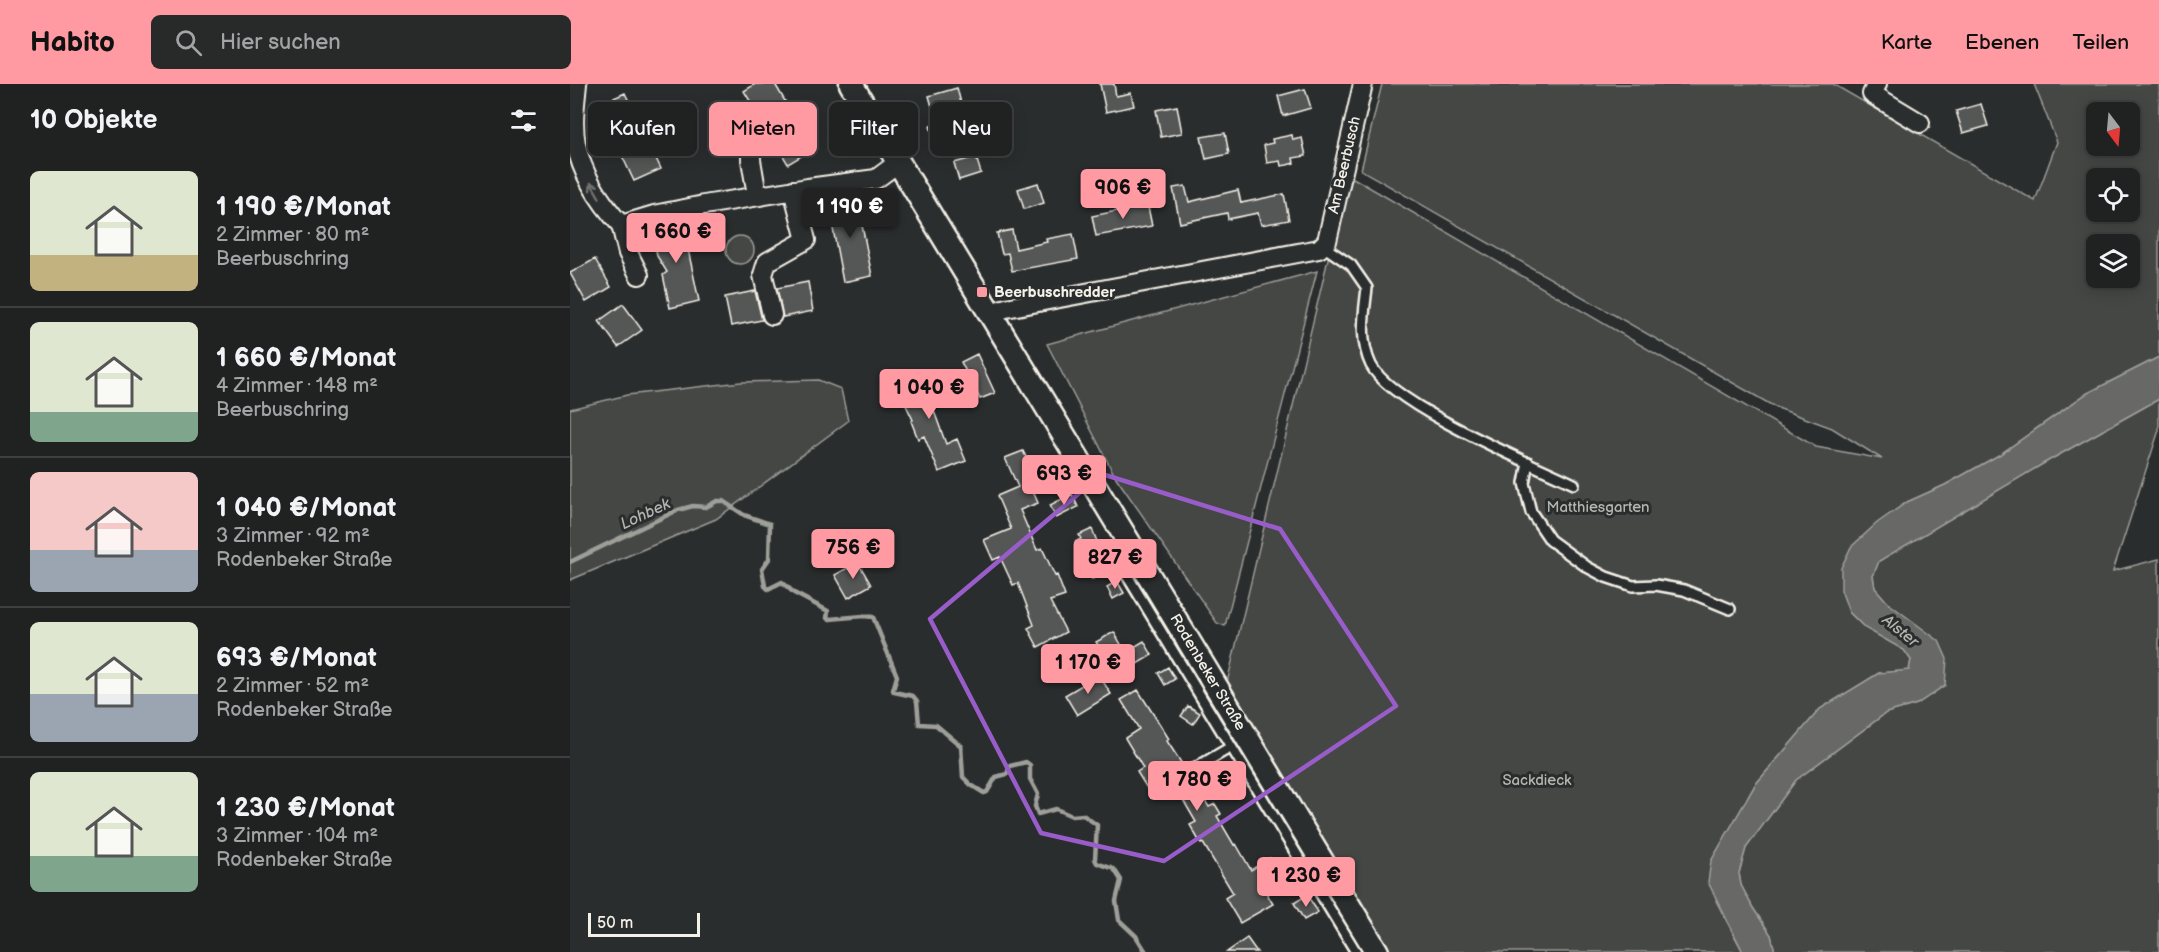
<!DOCTYPE html>
<html lang="de">
<meta charset="utf-8">
<style>
:root{--surface:#202222;--page:#282a2a;--text:#f1f3f6;--muted:#a2a4a5;--line:#3d3f40;--accent:#ff9aa2}
body{margin:0;font-family:"Balsamiq Sans",sans-serif;background:var(--page);color:var(--text);height:100vh;display:flex;flex-direction:column;font-size:22px;white-space:nowrap}
*{box-sizing:border-box;margin:0}
p{font-size:20px;color:var(--muted)}
.icon{flex:none;width:33px;height:33px;fill:none;stroke:currentColor;stroke-width:2;stroke-linecap:round;stroke-linejoin:round}
.map{position:relative;flex:1;overflow:hidden}
.drawer{display:flex;flex-direction:column;background:var(--surface);width:570px}
.drawer>*{flex:none}
.top-card{position:absolute;left:18px;top:18px;width:570px;height:54px;display:flex;gap:12px}
.needle{width:39px;rotate:164deg}
.fabs{position:absolute;left:1516px;top:18px;display:grid;gap:12px}
.fabs a{display:grid;place-items:center;width:54px;height:54px;border-radius:9px;background:var(--surface);box-shadow:0 3px 15px #0003,0 0 0 2px var(--line);font-size:30px}
.scale{position:absolute;left:18px;bottom:15px;width:112px;box-sizing:border-box;padding-left:6px;border:3px solid #f4f1e8;border-top:0;font-size:16px;line-height:21px;white-space:nowrap;color:#f4f1e8;-webkit-text-stroke:4px #2a2d2e;paint-order:stroke}
.price{position:absolute;translate:-50% -51px;padding:0 14px;border-radius:6px;background:var(--accent);color:#111;font-size:20px;line-height:39px;filter:drop-shadow(0 2px 3px #0008)}
.price::after{content:'';position:absolute;left:50%;top:36px;width:18px;height:14px;margin-left:-9px;background:inherit;clip-path:polygon(0 0,100% 0,50% 100%)}
.price.active{background:#222;color:#fff}
ul{padding:0;list-style:none}
li{display:flex;align-items:center;gap:18px;height:150px;padding:0 30px}
li+li{border-top:2px solid var(--line)}
li span{display:grid;place-items:center;flex:none;width:168px;height:120px;border-radius:9px;color:#555}
li>.icon{margin-inline-start:auto}
span .icon{width:72px;height:72px;fill:#fffc;stroke-width:1}
li b{font-size:26px}
h2{display:flex;justify-content:space-between;align-items:center;height:72px;padding:0 30px;font-size:26px}
.pill{padding:0 21px;border-radius:9px;background:var(--surface);box-shadow:0 3px 15px #0003,0 0 0 2px var(--line);font-size:21px;line-height:54px}
.pill.active{background:var(--accent);color:#111}
header{display:flex;align-items:center;gap:36px;box-sizing:border-box;height:84px;padding:0 30px;background:var(--accent);color:#111}
header strong{font-size:28px}
nav{display:flex;gap:33px;margin-inline-start:auto;font-size:21px}
.search{width:420px;height:54px;background:var(--page);display:flex;align-items:center;gap:15px;box-sizing:border-box;padding:0 21px;border-radius:9px;color:var(--muted);font-size:22px}
main{display:flex;flex:1;min-height:0}
.map>svg:first-child{display:block}
.green{fill:#444645;stroke:#9c9c96;stroke-width:1.5;fill-rule:evenodd}
.water{fill:#676866;stroke:#9f9f9a;stroke-width:1.5}
.lines{fill:none;stroke-linecap:round;stroke-linejoin:round}
.stream{stroke:#9f9f9a;stroke-width:4.5}
.building{fill:#555756;stroke:#f4f1e8;stroke-width:1.5}
.service-casing{stroke:#f4f1e8;stroke-width:14}
.minor-casing{stroke:#f4f1e8;stroke-width:22}
.tertiary-casing{stroke:#f4f1e8;stroke-width:27}
.service{stroke:#2a2d2e;stroke-width:9}
.minor{stroke:#2a2d2e;stroke-width:18}
.tertiary{stroke:#2a2d2e;stroke-width:22}
.oneway{stroke:#71726f}
.marked{fill:none;stroke:#995dc9;stroke-width:4.5;stroke-linejoin:round}
.poi-dot{fill:#ff9aa2;stroke:#2a2d2e;stroke-width:2}
.labels{text-anchor:middle;stroke-width:6;stroke-linejoin:round;paint-order:stroke}
.street-label{font-size:15px;fill:#f4f1e8;stroke:#2a2d2e}
.poi-label{font-size:15px;font-weight:bold;fill:#f4f1e8;stroke:#2a2d2e;text-anchor:start}
.park-label{font-size:15px;fill:#b6b5af;stroke:#2a2d2e}
.water-label{font-size:16px;font-style:italic;fill:#b5b3ae;stroke:#2a2d2e}
</style>
<header>
<strong>Habito</strong>
<div class="search"><svg class="icon" aria-label="search" viewBox="0 0 24 24"><circle cx="10" cy="10" r="6"/><path d="M15 15l6 6"/></svg>Hier suchen</div>
<nav><a>Karte</a><a>Ebenen</a><a>Teilen</a></nav>
</header>
<main>
<section class="drawer">
<h2>10 Objekte<svg class="icon" aria-label="filters" viewBox="0 0 24 24"><path d="M4 7h16M4 17h16"/><circle cx="9" cy="7" r="2"/><circle cx="15" cy="17" r="2"/></svg></h2>
<ul>
<li><span style="background:linear-gradient(#dfe7d0 70%,#c2b280 0)"><svg class="icon" aria-label="home" viewBox="0 0 24 24"><path d="M3 11l9-7 9 7M6 9v11h12V9"/></svg></span><div><b>1 190 €/Monat</b><p>2 Zimmer · 80 m²</p><p>Beerbuschring</p></div></li>
<li><span style="background:linear-gradient(#dfe7d0 75%,#7fa58c 0)"><svg class="icon" aria-label="home" viewBox="0 0 24 24"><path d="M3 11l9-7 9 7M6 9v11h12V9"/></svg></span><div><b>1 660 €/Monat</b><p>4 Zimmer · 148 m²</p><p>Beerbuschring</p></div></li>
<li><span style="background:linear-gradient(#f6c9c9 65%,#9aa5b1 0)"><svg class="icon" aria-label="home" viewBox="0 0 24 24"><path d="M3 11l9-7 9 7M6 9v11h12V9"/></svg></span><div><b>1 040 €/Monat</b><p>3 Zimmer · 92 m²</p><p>Rodenbeker Straße</p></div></li>
<li><span style="background:linear-gradient(#dfe7d0 60%,#9aa5b1 0)"><svg class="icon" aria-label="home" viewBox="0 0 24 24"><path d="M3 11l9-7 9 7M6 9v11h12V9"/></svg></span><div><b>693 €/Monat</b><p>2 Zimmer · 52 m²</p><p>Rodenbeker Straße</p></div></li>
<li><span style="background:linear-gradient(#dfe7d0 70%,#7fa58c 0)"><svg class="icon" aria-label="home" viewBox="0 0 24 24"><path d="M3 11l9-7 9 7M6 9v11h12V9"/></svg></span><div><b>1 230 €/Monat</b><p>3 Zimmer · 104 m²</p><p>Rodenbeker Straße</p></div></li>
</ul>
</section>
<div class="map">
<svg width="1589" height="868" viewBox="0 0 1589 868">
<rect width="100%" height="100%" fill="#2a2d2e"/>
<filter id="ink" filterUnits="userSpaceOnUse"><feTurbulence type="fractalNoise" baseFrequency=".0167" numOctaves="2"/><feDisplacementMap in="SourceGraphic" scale="12" xChannelSelector="R" yChannelSelector="G"/><feConvolveMatrix kernelMatrix="1 2 1 2 8 2 1 2 1" color-interpolation-filters="sRGB"/></filter>
<g filter="url(#ink)">
<path class="green" d="M812,0h451l202,117 22,-59 -23,-58h125v273l-73,37 -87,61 -54,30 -38,17 -58,110 16,16 39,22 7,10 -2,11 -30,2 -59,36 -65,76 -18,33 -21,83 27,51h-358l-160,-261 123,-516 468,272 66,12 -50,-31 -57,-21 -414,-237zM1527,28h33v34h-33zM1527,94h33v34h-33zM1527,160h33v34h-33z
M156 166a14 14 0 1 1 28 0a14 14 0 1 1-28 0Z
M747,187l-92,355 -8,-3 -102,-147 -68,-132z
M248,296l23,9 7,32 -132,98 -146,61v-171l57,-14 114,-13z
M1589,315v31l-46,141 46,-12v393h-384l-4,-17 -18,-27 -12,-23 -2,-12 7,-25 50,-68 90,-67 31,-9 28,-19 -57,-82 -13,-15 -2,-12 6,-15 167,-99z"/>
<path class="water" d="M1589,273v42l-113,63 -167,99 -6,15 2,12 13,15 51,38 8,18 -2,26 -28,19 -31,9 -90,67 -50,68 -7,25 2,12 12,23 18,27 4,17h-32l-35,-70 3,-21 44,-76 65,-76 59,-36 30,-3 2,-10 -7,-10 -39,-22 -16,-16 -8,-22v-22l10,-21 26,-24 30,-21 38,-17 54,-30 87,-61z"/>
<g class="lines">
<path class="stream" d="M0,478l108,-52 15,-4 13,1 11,-6h6l21,14 26,9 -1,35 -7,10 3,17 3,3 14,-7 12,11 34,18 -1,7 3,1 33,-3 10,1 24,59 -4,14 1,2 19,4 4,5 2,23 17,1 25,21 2,31 8,8 13,8 3,-1 9,-15 11,-3 3,-8 16,-4 4,3v14l8,15 -3,12 3,8 18,-5 16,7 11,-1 14,10 -2,34 2,4 17,6 7,11 -5,21 3,19 17,16 10,16"/>
</g>
<path class="building" d="M185,0h20l38,65 -25,15 -44,-73z
M530,0h14l2,12 15,-3 3,13 -28,6z
M387,4l4,15 -15,4 8,28 -20,6 -4,-15 7,-2 -8,-28z
M735,5l6,19 -28,8 -5,-20z
M55,9l36,76 -27,12 -36,-76z
M1411,20l7,22 -25,7 -7,-22z
M607,22l5,27 -21,4 -5,-27z
M655,49l4,21 -23,5 -5,-22z
M722,51l1,5 9,-2 4,18 -13,2 1,5 -7,2 -6,1 -1,-5 -13,2 -3,-18 9,-2 -1,-4z
M406,73l5,16 -22,7 -5,-17z
M468,99l6,20 -20,6 -6,-20z
M615,102l4,16 49,-12 3,13 43,-9 5,26 -28,5 -3,-12 -30,6 -1,-6 -47,10 -7,-35z
M286,111l16,81 -29,6 -15,-80z
M577,118l5,24 -56,10 -4,-20 35,-7 -1,-4z
M112,137l17,80 -29,7 -7,-33 4,-3 -10,-16 -5,-28z
M442,146l4,19 31,-7 -1,-3 27,-5 5,25 -66,12 -4,-18 -6,1 -5,-21z
M25,175l16,28 -25,15 -16,-29z
M238,198l5,29 -30,6 -6,-29z
M185,207l7,29 -31,6 -6,-29z
M53,220l19,26 -24,17 -19,-26z
M407,270l18,39 -15,6 -19,-37z
M357,286l11,27 -8,3 16,44 11,-5 9,22 -27,11 -15,-36 -6,3 -7,-18 2,-1 -17,-36z
M453,367l8,16 -7,3 14,33 -18,7 17,40 5,-2 13,28 2,-1 8,21 -15,5 16,31 -28,15 -10,-19 6,-3 -16,-42 -5,2 -13,-28 -7,3 -9,-20 27,-11 -14,-33 21,-9 -13,-29z
M502,410l6,13 -22,11 -6,-13z
M522,445l17,42 -17,8 -17,-37 6,-3 -2,-4z
M288,478l13,23 -23,13 -13,-23z
M547,497l7,12 -11,6 -6,-12z
M544,548l9,16 -17,10 -10,-16z
M574,557l8,14 -15,9 -8,-14z
M598,583l7,12 -10,6 -7,-12z
M529,591l12,19 -34,21 -12,-20z
M568,606l31,49 -2,2 17,26 1,8 6,3 18,29 6,-3 6,10 -4,2 17,29 2,-1 15,26 19,-12 10,15 -19,11 12,20 -33,19 -15,-25 8,-5 -30,-50 -2,1 -11,-19 6,-3 -25,-43 -21,14 -13,-21 6,-4 -18,-30 14,-9 -18,-29z
M618,622l12,7 -7,11 -12,-8z
M737,811l11,17 -14,8 -10,-17z
M677,854l10,14h-30z"/>
<g class="lines">
<defs>
<path id="service" d="M753,162l28,19 16,23c-3,26 -8,52 4,77 20,40 159,98 203,119
M958,378l-4,21 7,29 19,28 37,27 19,10 27,9 23,-1 28,5 46,19
M549,455l1,25 236,388
M620,687l41,-24"/>
<path id="minor" d="M7,0c-2,20 -5,40 -1,60 6,30 25,59 45,81l33,-10 50,-10 104,-17 68,-9 23,-17
M1307,0l-5,10 48,29
M181,60v16l6,35
M51,141l7,28 11,22
M420,229l16,-5 313,-59 8,-8 36,-157
M202,231l-9,-40 4,-13 39,-22 -13,-50"/>
<path id="tertiary" d="M281,0l526,868"/>
</defs>
<use href="#service" class="service-casing"/>
<use href="#minor" class="minor-casing"/>
<use href="#tertiary" class="tertiary-casing"/>
<use href="#service" class="service"/>
<use href="#minor" class="minor"/>
<use href="#tertiary" class="tertiary"/>
</g>
<defs><path id="oneway-shaft" d="M-6 0H5M1.5-3L5.5 0L1.5 3" fill="none" stroke-width="1.6" stroke-linecap="round" stroke-linejoin="round" transform="scale(1.5)"/></defs>
<use class="oneway" href="#oneway-shaft" transform="translate(25 106) rotate(-120)"/>
</g>
<path class="marked" d="M532,390l178,55 116,177 -232,155 -123,-28 -111,-214z"/>
<rect class="poi-dot" x="406" y="202" width="12" height="12" rx="3"/>
<g class="labels">
<g class="street-label">
<text transform="translate(774 81) rotate(-77)" y="5">Am Beerbusch</text>
<text transform="translate(638 588) rotate(59)" y="5">Rodenbeker Straße</text>
</g>
<g class="poi-label">
<text x="424" y="213">Beerbuschredder</text>
</g>
<g class="park-label">
<text x="1028" y="428">Matthiesgarten</text>
<text x="967" y="701">Sackdieck</text>
</g>
<g class="water-label">
<text transform="translate(75 429) rotate(-25)" y="6">Lohbek</text>
<text transform="translate(1331 546) rotate(39)" y="6">Alster</text>
</g>
</g>
</svg>
<div class="fabs">
<a><svg class="needle" viewBox="-14 -14 28 28"><path d="M0-13l5 13h-10z" fill="#e53935"/><path d="M0 13l5-13h-10z" fill="#a2a4a5"/></svg></a>
<a><svg class="icon" aria-label="locate" viewBox="0 0 24 24"><circle cx="12" cy="12" r="6"/><path d="M12 2v4M12 18v4M2 12h4M18 12h4"/></svg></a>
<a><svg class="icon" aria-label="layers" viewBox="0 0 24 24"><path d="M12 4l9 5-9 5-9-5zM3 14l9 5 9-5"/></svg></a>
</div>
<div class="scale">50 m</div>
<b class="price" style="left:553px;top:136px">906 €</b>
<b class="price active" style="left:280px;top:155px">1 190 €</b>
<b class="price" style="left:106px;top:180px">1 660 €</b>
<b class="price" style="left:359px;top:336px">1 040 €</b>
<b class="price" style="left:494px;top:422px">693 €</b>
<b class="price" style="left:283px;top:496px">756 €</b>
<b class="price" style="left:545px;top:506px">827 €</b>
<b class="price" style="left:518px;top:611px">1 170 €</b>
<b class="price" style="left:627px;top:728px">1 780 €</b>
<b class="price" style="left:736px;top:824px">1 230 €</b>
<div class="top-card">
<a class="pill">Kaufen</a>
<a class="pill active">Mieten</a>
<a class="pill">Filter</a>
<a class="pill">Neu</a>
</div>
</div>
</main>
